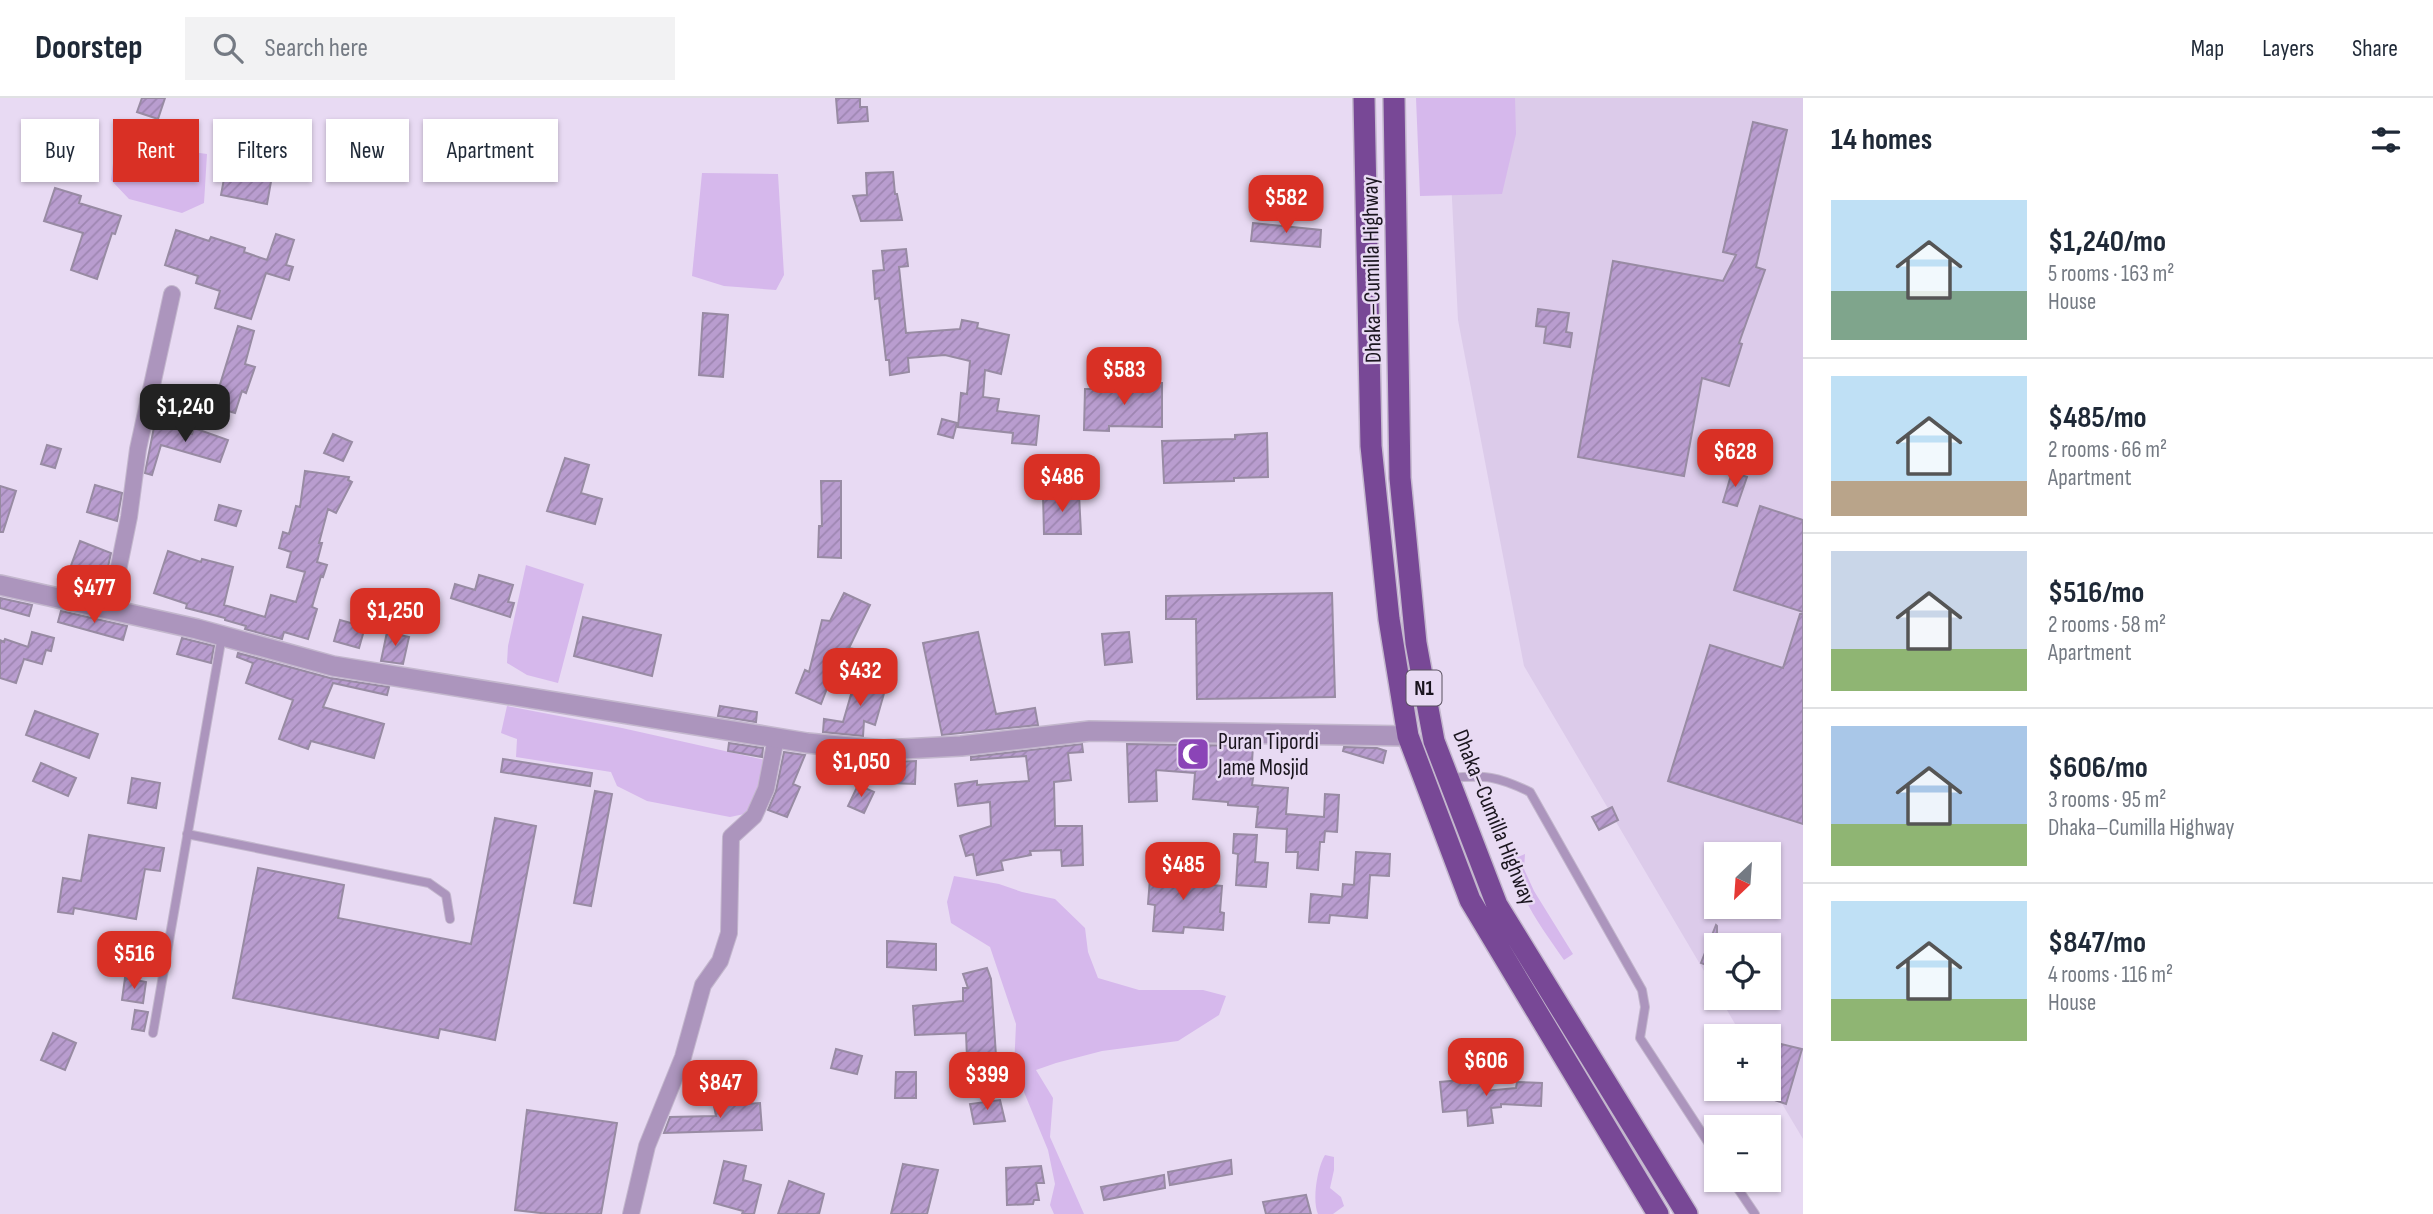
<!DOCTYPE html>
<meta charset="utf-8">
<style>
:root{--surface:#fff;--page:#f2f2f3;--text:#1f2937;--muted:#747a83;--line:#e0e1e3;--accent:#d93025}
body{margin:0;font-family:"Sofia Sans Condensed",sans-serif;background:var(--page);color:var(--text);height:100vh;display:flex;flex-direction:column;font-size:26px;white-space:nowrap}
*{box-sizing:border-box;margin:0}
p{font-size:23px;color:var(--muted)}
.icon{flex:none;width:38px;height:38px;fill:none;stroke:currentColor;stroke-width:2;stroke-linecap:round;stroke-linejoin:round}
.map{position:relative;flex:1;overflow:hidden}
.panel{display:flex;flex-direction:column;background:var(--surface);width:630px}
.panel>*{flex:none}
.guide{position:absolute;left:21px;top:21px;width:665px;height:63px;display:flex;gap:14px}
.needle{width:46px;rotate:205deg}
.buttons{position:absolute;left:1704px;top:744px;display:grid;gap:14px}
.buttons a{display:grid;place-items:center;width:77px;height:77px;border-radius:0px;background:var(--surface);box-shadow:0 2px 5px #0004;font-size:35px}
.price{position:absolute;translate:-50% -60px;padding:0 16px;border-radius:14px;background:var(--accent);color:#fff;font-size:23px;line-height:46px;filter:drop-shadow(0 2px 4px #0008)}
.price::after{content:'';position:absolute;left:50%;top:42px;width:21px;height:16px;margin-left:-10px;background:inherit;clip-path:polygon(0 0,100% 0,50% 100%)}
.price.selected{background:#222;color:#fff}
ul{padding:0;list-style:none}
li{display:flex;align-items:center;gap:21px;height:175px;padding:0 28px}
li+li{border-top:2px solid var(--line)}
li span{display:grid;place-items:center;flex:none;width:196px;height:140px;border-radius:0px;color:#555}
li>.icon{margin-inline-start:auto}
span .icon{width:84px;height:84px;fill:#fffc;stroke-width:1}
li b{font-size:30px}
h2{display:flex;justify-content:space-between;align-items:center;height:84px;padding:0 28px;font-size:30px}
.chip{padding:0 24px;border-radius:0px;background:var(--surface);box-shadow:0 2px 5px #0004;font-size:24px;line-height:63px}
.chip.selected{background:var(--accent);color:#fff}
header{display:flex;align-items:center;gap:42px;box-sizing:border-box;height:98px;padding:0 35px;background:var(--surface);border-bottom:2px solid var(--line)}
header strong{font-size:33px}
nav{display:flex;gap:38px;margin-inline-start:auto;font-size:24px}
.search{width:490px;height:63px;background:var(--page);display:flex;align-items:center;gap:18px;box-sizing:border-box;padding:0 24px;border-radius:0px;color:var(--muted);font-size:26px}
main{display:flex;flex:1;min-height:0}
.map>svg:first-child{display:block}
.built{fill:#dccbea;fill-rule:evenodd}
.water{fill:#d6b8ec}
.building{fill:url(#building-hatch);stroke:#988ba3;stroke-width:2}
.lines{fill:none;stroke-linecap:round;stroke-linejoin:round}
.service-casing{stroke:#c3b7cd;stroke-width:10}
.minor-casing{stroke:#c3b7cd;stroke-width:18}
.tertiary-casing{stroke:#c3b7cd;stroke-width:22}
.trunk-casing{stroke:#c3b7cd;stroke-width:24}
.service{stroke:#ac95bd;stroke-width:8}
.minor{stroke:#ac95bd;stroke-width:16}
.tertiary{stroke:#ac95bd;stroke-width:19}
.trunk{stroke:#784896;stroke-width:21}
.labels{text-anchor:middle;stroke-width:5;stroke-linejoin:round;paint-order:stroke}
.shield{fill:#e8daf3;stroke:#58505e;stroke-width:2}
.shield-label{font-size:21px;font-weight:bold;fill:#1a151e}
.street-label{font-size:23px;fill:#1a151e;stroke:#e8daf3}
.poi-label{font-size:23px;fill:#1a151e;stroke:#e8daf3;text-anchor:start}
</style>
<header>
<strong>Doorstep</strong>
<div class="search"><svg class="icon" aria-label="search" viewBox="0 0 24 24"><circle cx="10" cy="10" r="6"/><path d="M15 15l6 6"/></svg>Search here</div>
<nav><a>Map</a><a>Layers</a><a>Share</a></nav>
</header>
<main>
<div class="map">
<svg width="1803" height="1116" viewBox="0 0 1803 1116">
<defs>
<pattern id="building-hatch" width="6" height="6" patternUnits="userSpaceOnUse" patternTransform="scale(1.75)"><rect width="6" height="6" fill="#b99dcf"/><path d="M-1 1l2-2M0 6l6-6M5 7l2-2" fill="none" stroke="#9e86b1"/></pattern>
</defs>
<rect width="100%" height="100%" fill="#e8daf3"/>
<path class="built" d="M1447,0h356v1041l-34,-57v-46h-27l-22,-38h49v-53h-52v48l-193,-327 -66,-346zM1717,756h52v52h-52z"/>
<path class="water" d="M1416,0h99l1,36 -14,60 -82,2z
M125,45l82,11 -3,49 -22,10 -53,-14 -18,-19 3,-25z
M702,75l76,1 6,101 -8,15 -52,-4 -32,-10z
M526,467l58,19 -26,99 -31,-8 -20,-12 1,-17z
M507,608l115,22 143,32 -7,28 -9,25 -19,4 -83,-16 -30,-15 -6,-14 -95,-15 1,-18 -16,-6z
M1525,756l-1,15 10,22 39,63 -9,6c-21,-31 -47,-63 -51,-101z
M954,778l45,8 23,8 33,7 30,29 3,24 10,26 41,12h64l23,6 -7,19 -41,26 -76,10 -46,12 -20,7 17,28 -3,39 34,77h-30l-4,-9 5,-21 -7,-34 -34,-82 2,-44 -26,-77 -39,-24 -4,-21z
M1325,1057l9,2v13l-4,18 11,9 3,9 -11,8h-15c-6,-13 -1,-46 7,-59z"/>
<path class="building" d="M142,0h23l-7,21 -21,-7z
M836,0h24v9h7l1,14 -30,2z
M1753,24l34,8 -31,137 9,3 -26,73 3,1 -13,42 -27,-8 -18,98 -106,-19 35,-196 110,20 13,-26 -13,-3z
M226,70l46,8 -5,28 -46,-9z
M893,74l2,22h2l5,26 -41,1 -8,-25 14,-1 -1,-22z
M55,90l26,8 -2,7 42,13 -6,18 -3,-1 -15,46 -26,-9 12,-37 -39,-12z
M1253,125l68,7 -1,17 -69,-6z
M176,132l33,11 2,-4 34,11 -1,4 23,8 9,-26 18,6 -8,25 7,2 -4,13 -23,-7 -15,46 -36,-11 5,-17 -24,-8 2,-7 -33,-11z
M906,151l2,17 -9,1 7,66 54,-4 2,-9 16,3 -1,5 32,7 -8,39 -16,-4 -2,27 16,2 -2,12 42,5 -3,29 -24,-2 1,-10 -55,-6 3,-34 6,1 3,-33 -25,-6 -37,3 1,14 -19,3 -1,-15h-3l-7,-62 -4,1 -2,-28 11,-1 -2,-19z
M1538,211l31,4 -3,19 6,1 -2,14 -26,-4 2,-16 -10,-1z
M703,215l25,2 -5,62 -24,-2z
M238,228l16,5 -9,33 10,3 -9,26 -4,-2 -7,22 -27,-8 5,-15 5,1z
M1115,285h47v44l-53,-1v5l-25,-1 1,-41h30z
M942,321l15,4 -4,15 -15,-4z
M155,324l37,12 2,-6 34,12 -8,22 -59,-17 -9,30 -7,-2z
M1267,335l1,44 -34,1v3l-70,2 -2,-42 73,-2v-4z
M333,336l19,8 -9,19 -19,-8z
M47,347l14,4 -6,19 -14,-4z
M565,360l24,7 -8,28 21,6 -7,25 -48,-13z
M305,373l44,6 -1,3 4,2 -16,31 -8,-4 -9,34h3l-5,19 10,3 -4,12 -2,-1 -9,31 5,2 -9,30 -24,-7 -2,7 -37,-10 1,-3 -21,-6v-2l-39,-10 1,-4 -33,-11 14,-42 33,11 1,-3 31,8 -9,38 41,12 6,-22 25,7 9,-30 -18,-5 4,-15 -12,-4 4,-16 6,2 7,-28 4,1z
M1732,374l15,5 -10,29 -14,-4z
M821,383h20v77l-23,-1 1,-31h3z
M95,387l27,8 -5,28 -30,-9z
M0,388l16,5 -13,41h-3z
M1079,396l2,40h-37l-1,-39z
M219,407l22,6 -5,15 -21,-6z
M1760,408l43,14v92l-69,-22z
M80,443l31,12 -7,32 -35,-14z
M479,477l34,10 -5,17 6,1 -4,14 -59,-19 4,-14 20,6z
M844,495l26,12 -21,43 10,2 -7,28 -19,-5 -12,31 -25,-11 9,-23 4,2 13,-52 8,1z
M1332,495l3,104 -138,2 -1,-80h-30v-23z
M0,500l32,7 -3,11 -29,-8z
M61,513l66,15 -4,14 -65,-18z
M1800,516h3v210l-135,-43 42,-136 73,23z
M583,519l78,18 -9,41 -78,-20z
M340,522l25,7 -6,21 -25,-7z
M32,534l22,6 -3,13 -5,-1 -4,14 -18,-5 -8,24 -16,-5v-38l4,2 1,-3 23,8z
M387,534l22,5 -6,27 -22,-3z
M978,534l18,82 39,-6 3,17 -96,10 -19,-92z
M1129,534l3,30 -27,3 -3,-31z
M182,540l32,8 -3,17 -34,-9z
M238,555l92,25 59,9 -2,8 -54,-12 -10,24 61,17 -10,34 -63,-17 -3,8 -29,-10 14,-39 -47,-17 7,-20 -16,-6z
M857,576l30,9 -12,42 -11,-4 -1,15 -40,-4 1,-13 19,3z
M720,608l37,6 -1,10 -38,-6z
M35,613l63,23 -9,24 -63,-23z
M729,645l34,5 -1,9 -34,-6z
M1082,646l1,8 -15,1 3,27 -17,2 1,44h27l1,39 -21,1 -1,-16 -31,1 1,4 -30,6 2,9 -26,5 -4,-21 -7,2 -6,-20 31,-10 -1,-24 -32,4 -3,-22 22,-3v4l52,-4 -3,-25 -55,4v-3z
M1127,646l126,2 -2,32h2l-1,7 36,3 -2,26 38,3 1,-23 14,1 -2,37 -12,-1 -1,11h-4l-2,28 -21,-2 1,-16h-12l1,-23 -31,-2 2,-20 -30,-2v-3l-35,-3 2,-26 -39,-3 1,31 -28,1z
M1344,649l33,1 9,3 -3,12 -40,-12z
M784,654l21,3 -12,29 7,3 -13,30 -19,-7 8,-19z
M503,661l89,14 -2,13 -89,-14z
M916,663l-1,23 -26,-1 1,-21z
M41,665l35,15 -8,18 -35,-15z
M132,680l28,5 -4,25 -28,-5z
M858,687l16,7 -10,21 -16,-7z
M595,693l17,3 -21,112 -17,-3z
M1612,709l6,13 -19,10 -7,-13z
M495,720l41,8 -41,214 -55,-11 -2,9 -205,-40 25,-130 86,17 -6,33 133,26z
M1234,736l23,1 -2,27 13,1 -2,24 -30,-2 2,-31 -5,-1z
M89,737l75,13 -4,23 -15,-2 -9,50 -62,-11 -1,6 -15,-2 5,-34 18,3z
M1356,754l34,2 -1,22 -19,-1 -3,43 -37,-3 -1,8 -20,-1 2,-28 31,3 1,-13 11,1z
M1151,768l39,3 -1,14 33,3 -2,26 4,1 -1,17 -39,-3 -1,6 -30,-2 2,-26 -7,-1z
M1716,827l1,1v43l-16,-6z
M887,843l49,3v26l-49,-3z
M987,870l4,11 5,77 -29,2 -1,-25 -51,2 -2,-29 50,-5v-13h5l-5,-14z
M125,880l21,4 -3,21 -21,-3z
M135,912l13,2 -4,19 -12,-2z
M53,935l23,10 -11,27 -24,-10z
M1769,943l33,8 -16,55 -17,-6z
M836,951l26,7 -5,18 -26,-6z
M896,974h20v26h-21z
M1483,980l2,13 31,-3 1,-6 25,1 -1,23 -40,-2v3l-10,1 2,15 -25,3 -1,-16 -24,2 -3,-30z
M1000,1002l5,21 -31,3 -4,-20z
M760,1005l2,27 -98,3 6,-16 46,-1 -2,-10z
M527,1012l90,13 -16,91h-52l-34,-4z
M1231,1062l1,14 -62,11 -2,-13z
M724,1063l22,5 -3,14 18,5 -7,29h-12l1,-3 -29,-8z
M903,1066l35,6 -11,44h-36z
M1041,1068l3,17h-8l3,17h-5l-1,4 -26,1 -1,-37z
M1164,1077l1,13 -61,12 -3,-13z
M789,1083l35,13 -5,20h-41z
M1306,1097l5,19h-45l-3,-12z"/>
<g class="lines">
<defs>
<path id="service" d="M1450,680c36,-3 47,-2 80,14l112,198 3,17 -5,31 77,118
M187,736l242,49 17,12 4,24
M153,935l69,-397
M1732,1082l23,34"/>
<path id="minor" d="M110,512l19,-93 9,-68 34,-155
M631,1116l16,-68 36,-89 20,-72 17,-24 9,-28 2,-96 23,-21 12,-27 10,-51"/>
<path id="tertiary" d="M0,487l197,44 136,37 474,77 76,7 78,-4 129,-15 318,5"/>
<path id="trunk" d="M1364,0l7,348 18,173 19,117 62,164 188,314
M1394,0l6,380 16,165 18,98 63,164 190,309"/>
</defs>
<use href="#service" class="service-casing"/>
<use href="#minor" class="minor-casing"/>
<use href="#tertiary" class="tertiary-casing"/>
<use href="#trunk" class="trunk-casing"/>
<use href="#service" class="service"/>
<use href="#minor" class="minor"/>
<use href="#tertiary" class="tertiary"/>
<use href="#trunk" class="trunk"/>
</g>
<defs>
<symbol id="mosque-square" viewBox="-11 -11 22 22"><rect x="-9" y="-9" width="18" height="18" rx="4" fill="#8b44b7" stroke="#e8daf3"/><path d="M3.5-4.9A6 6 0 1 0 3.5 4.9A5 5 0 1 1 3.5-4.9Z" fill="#fff"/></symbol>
</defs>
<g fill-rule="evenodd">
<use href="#mosque-square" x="1174" y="637" width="38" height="38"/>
</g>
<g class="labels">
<rect class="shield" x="1406.5" y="572.5" width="35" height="35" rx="5"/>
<g class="shield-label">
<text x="1424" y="597">N1</text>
</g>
<g class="street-label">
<text transform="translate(1371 172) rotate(-91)" y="8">Dhaka–Cumilla Highway</text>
<text transform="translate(1495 719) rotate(68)" y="8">Dhaka–Cumilla Highway</text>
</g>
<g class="poi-label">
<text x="1218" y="651">Puran Tipordi<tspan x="1218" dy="26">Jame Mosjid</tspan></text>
</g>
</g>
</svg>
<div class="buttons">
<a><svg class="needle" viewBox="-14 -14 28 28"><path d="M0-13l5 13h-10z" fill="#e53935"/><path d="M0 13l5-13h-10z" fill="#747a83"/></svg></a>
<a><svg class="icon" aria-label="locate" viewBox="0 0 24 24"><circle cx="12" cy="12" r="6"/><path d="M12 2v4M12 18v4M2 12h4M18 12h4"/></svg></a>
<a>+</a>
<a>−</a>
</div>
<b class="price" style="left:1286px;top:137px">$582</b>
<b class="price" style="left:1124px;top:309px">$583</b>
<b class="price selected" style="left:185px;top:346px">$1,240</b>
<b class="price" style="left:1735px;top:391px">$628</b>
<b class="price" style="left:1062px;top:416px">$486</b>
<b class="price" style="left:94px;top:527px">$477</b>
<b class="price" style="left:395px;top:550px">$1,250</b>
<b class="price" style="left:860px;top:610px">$432</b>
<b class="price" style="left:861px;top:701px">$1,050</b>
<b class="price" style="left:1183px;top:804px">$485</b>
<b class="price" style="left:134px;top:893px">$516</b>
<b class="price" style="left:1486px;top:1000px">$606</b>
<b class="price" style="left:987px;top:1014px">$399</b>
<b class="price" style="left:720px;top:1022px">$847</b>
<div class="guide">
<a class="chip">Buy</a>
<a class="chip selected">Rent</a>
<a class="chip">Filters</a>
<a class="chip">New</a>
<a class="chip">Apartment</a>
</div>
</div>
<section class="panel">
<h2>14 homes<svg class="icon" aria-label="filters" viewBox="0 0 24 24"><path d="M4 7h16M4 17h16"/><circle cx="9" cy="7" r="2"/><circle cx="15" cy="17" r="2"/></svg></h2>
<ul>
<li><span style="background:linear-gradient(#bfe0f5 65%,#7fa58c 0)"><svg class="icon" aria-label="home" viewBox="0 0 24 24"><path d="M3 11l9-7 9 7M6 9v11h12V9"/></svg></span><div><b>$1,240/mo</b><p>5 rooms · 163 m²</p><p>House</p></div></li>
<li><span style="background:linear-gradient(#bfe0f5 75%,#b9a48a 0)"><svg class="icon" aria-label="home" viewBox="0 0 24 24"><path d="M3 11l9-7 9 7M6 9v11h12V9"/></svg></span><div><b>$485/mo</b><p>2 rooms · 66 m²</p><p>Apartment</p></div></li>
<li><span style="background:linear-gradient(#c9d6e8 70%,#8fb573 0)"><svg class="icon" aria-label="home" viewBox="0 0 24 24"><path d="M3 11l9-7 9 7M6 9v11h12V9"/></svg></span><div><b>$516/mo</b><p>2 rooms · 58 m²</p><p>Apartment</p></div></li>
<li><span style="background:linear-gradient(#a9c7e8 70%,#8fb573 0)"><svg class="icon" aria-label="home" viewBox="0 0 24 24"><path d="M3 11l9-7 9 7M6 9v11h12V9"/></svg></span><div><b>$606/mo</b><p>3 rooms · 95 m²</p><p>Dhaka–Cumilla Highway</p></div></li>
<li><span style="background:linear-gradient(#bfe0f5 70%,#8fb573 0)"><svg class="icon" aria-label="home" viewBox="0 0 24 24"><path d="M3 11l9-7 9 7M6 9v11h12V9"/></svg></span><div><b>$847/mo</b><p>4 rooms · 116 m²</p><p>House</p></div></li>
</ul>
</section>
</main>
